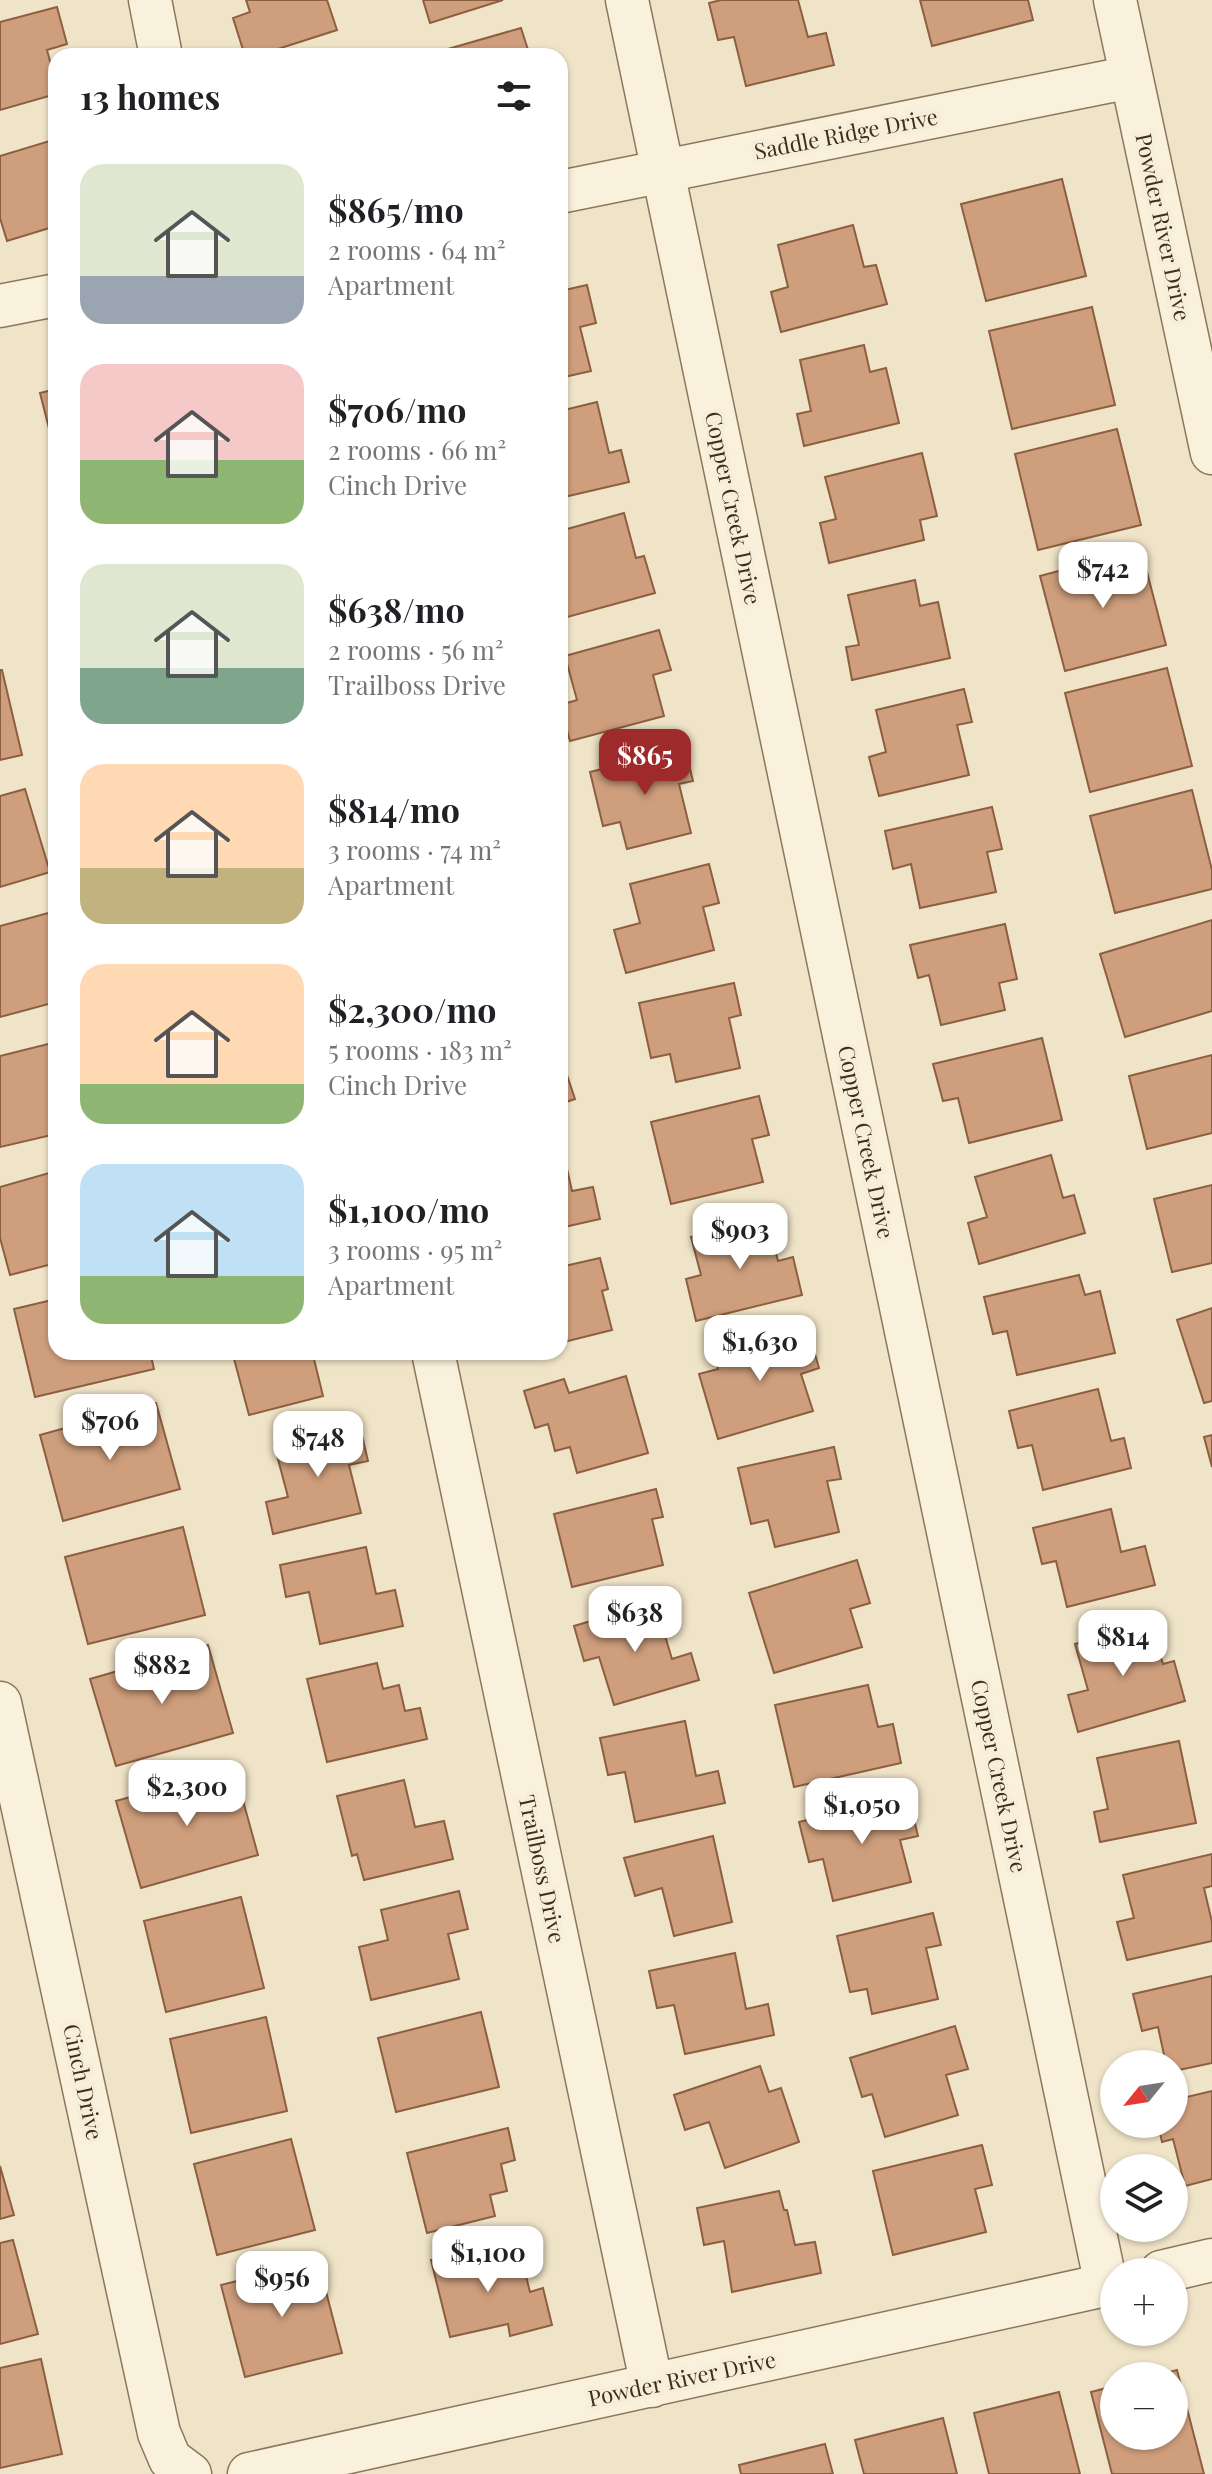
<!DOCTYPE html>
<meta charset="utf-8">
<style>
:root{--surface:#fff;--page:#f2f2f2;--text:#202124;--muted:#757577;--accent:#9e2a2b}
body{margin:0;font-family:"Playfair Display",serif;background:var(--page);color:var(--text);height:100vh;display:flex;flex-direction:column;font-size:30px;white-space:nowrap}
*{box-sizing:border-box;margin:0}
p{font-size:26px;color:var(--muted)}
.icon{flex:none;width:44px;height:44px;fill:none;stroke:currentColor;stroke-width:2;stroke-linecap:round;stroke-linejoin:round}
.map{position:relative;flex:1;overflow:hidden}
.sheet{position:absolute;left:48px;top:48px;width:520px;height:1312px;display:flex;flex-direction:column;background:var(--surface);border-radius:24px;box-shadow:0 2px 6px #0004}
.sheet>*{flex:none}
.needle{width:52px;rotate:240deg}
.fabs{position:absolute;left:1100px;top:2050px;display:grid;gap:16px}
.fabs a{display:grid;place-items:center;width:88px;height:88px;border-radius:50%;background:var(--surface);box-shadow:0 2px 6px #0004;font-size:40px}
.price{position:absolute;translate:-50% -68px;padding:0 18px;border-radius:16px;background:#fff;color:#222;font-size:26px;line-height:52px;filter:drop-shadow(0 2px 4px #0008)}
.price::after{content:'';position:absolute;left:50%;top:48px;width:24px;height:18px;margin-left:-12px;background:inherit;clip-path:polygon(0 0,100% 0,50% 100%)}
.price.current{background:var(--accent);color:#fff}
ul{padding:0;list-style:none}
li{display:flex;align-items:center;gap:24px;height:200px;padding:0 32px}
li span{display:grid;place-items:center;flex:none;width:224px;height:160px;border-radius:24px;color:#555}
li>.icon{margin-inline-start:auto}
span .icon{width:96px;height:96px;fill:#fffc;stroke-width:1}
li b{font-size:34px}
h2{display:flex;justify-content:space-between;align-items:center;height:96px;padding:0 32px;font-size:34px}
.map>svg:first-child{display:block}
.building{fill:#cf9f7d;stroke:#8d5f41;stroke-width:2}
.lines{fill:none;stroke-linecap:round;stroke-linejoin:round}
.minor-casing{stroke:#8d765c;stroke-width:45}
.minor{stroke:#faf1dc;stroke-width:42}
.labels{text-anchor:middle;stroke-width:8;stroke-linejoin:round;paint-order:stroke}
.street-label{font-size:22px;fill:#3d2e20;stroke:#f7eed8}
</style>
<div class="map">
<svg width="1212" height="2474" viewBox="0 0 1212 2474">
<rect width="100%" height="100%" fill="#f0e4c8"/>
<path class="building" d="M246,0h81l10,30 -81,26h-11l-12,-38 17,-6z
M423,0h80l-73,23z
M721,0h77l10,37 18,-4 8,32 -88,21 -12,-49 -16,3 -9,-37z
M920,0h108l5,20 -101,26z
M57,7l10,37 -20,6 9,33v11l-56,16v-88z
M521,28l9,28h-80l-2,-7z
M56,139v87l-49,15 -7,-23v-62z
M1062,179l24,97 -100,25 -25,-97z
M853,225l11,42 12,-2 11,39 -106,28 -10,-40 17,-5 -10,-42z
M587,285l9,38 -16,4 11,44 -31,7v-87z
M1092,307l23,98 -103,24 -23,-98z
M864,345l6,27 16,-4 13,55 -95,23 -7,-32 14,-3 -11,-51z
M56,389v63h-1l-15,-59z
M597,402l12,51 12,-3 8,32 -69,16v-87z
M1117,429l24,96 -103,25 -23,-96z
M922,453l15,63 -17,4 4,20 -95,23 -9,-40 16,-4 -11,-42z
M624,513l12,45 8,-2 11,37 -95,26v-88z
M1141,549l25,96 -101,26 -25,-95z
M915,580l5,26 18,-4 12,56 -98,22 -6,-33 13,-2 -11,-50z
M659,630l12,40 -18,5 11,41 -94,25 -10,-36 17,-5 -12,-44z
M1167,668l25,98 -102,26 -25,-99z
M0,670h2l20,85 -22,5z
M964,689l8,33 -15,3 12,50 -90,21 -10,-39 17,-5 -10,-42z
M685,748l8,33 -14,3 12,49 -64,16 -7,-27 -17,4 -13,-54z
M25,789l25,83 -50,15v-91z
M1192,790l20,80v19l-97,24 -25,-97z
M992,807l10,42 -15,3 9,40 -76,16 -9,-44 -18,5 -8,-38z
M709,864l10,39 -16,4 11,43 -88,23 -12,-43 26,-7 -10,-39z
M52,912l4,16v74l-56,15v-91z
M1212,920v91l-87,26 -25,-83z
M1005,924l12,55 -18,4 6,27 -64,15 -12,-50 -11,3 -8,-33z
M734,983l7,32 -12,3 11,50 -64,14 -6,-28 -19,4 -12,-55z
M1042,1038l20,82 -93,23 -11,-45 -15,3 -10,-37z
M56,1042v92l-56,13v-91z
M1212,1055v78l-65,16 -18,-73z
M565,1069l10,30 -15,5v-34z
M759,1096l10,39 -17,4 11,43 -92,22 -20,-82z
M560,1138l12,53 21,-4 7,32 -40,9z
M1051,1155l12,43 11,-3 11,38 -106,31 -11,-41 19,-6 -12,-40z
M56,1171v92l-46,12 -10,-37v-51z
M1212,1185v78l-40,9 -18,-73z
M767,1218l11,43 15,-4 9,38 -106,26 -10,-42 15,-4 -10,-38z
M600,1258l8,31 -6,2 10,39 -52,13v-76z
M1079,1275l6,20 15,-4 15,62 -98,22 -10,-44 -14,3 -9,-37z
M56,1299v53h94l4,17 -119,28 -21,-88z
M1212,1308v93l-8,2 -27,-83z
M807,1326l12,42 -18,6 12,37 -95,28 -19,-65 19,-5 -4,-15z
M245,1352h78l-10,3 10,41 -74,19 -16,-60z
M626,1376l22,77 -71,20 -7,-26 -15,4 -7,-27 -13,4 -11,-37 40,-12 5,14z
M1098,1389l13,52 13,-3 7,30 -88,22 -11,-45 -14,3 -9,-37z
M156,1403l24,86 -117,32 -23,-86z
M359,1423l9,38 -19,4 12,48 -88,21 -7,-32 22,-5 -14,-53z
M1212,1435v32l-8,-30z
M834,1447l7,32 -14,2 12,51 -64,15 -7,-27 -17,4 -13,-56z
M656,1489l7,28 -11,2 11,46 -91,22 -18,-73z
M1111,1509l10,43 24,-6 10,39 -88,22 -11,-46 -14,3 -9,-36z
M183,1527l22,88 -117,29 -23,-87z
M366,1547l10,47 19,-4 8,36 -83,18 -11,-52 -23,5 -6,-32z
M857,1560l13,43 -20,6 12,38 -88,26 -25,-80z
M655,1602l17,57 19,-6 8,27 -85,25 -15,-48 -15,4 -10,-35z
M1150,1622l13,42 11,-3 11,40 -107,31 -10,-37 20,-5 -13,-46z
M208,1645l25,88 -117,33 -26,-87z
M377,1663l6,26 16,-4 6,26 15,-3 7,31 -100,23 -20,-83z
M868,1685l10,42 15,-3 8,39 -107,24 -19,-82z
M685,1721l11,55 22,-5 7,32 -90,19 -10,-50 -17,3 -8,-37z
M1179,1741l17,82 -96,19 -6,-30 14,-3 -11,-51z
M234,1768l24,87 -117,33 -25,-87z
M404,1780l11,47 29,-6 9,38 -89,21 -7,-26 -5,2 -15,-60z
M908,1795l10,41 -18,4 11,42 -78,19 -10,-42 -14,3 -10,-40z
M713,1836l19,86 -58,14 -12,-48 -27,8 -11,-38z
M1212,1854v32l-8,2 8,34v19l-85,19 -10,-38 17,-4 -11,-43z
M459,1891l9,38 -20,5 11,45 -88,21 -12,-53 29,-7 -7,-30z
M241,1897l23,91 -98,24 -22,-91z
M933,1913l8,32 -15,3 12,51 -66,15 -5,-25 -17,3 -13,-56z
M735,1953l11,56 22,-5 6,31 -89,19 -11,-49 -17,3 -8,-37z
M1212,1976v87l-38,8v-7h-8l-8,-37 -16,4 -9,-37z
M481,2012l18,75 -103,25 -18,-74z
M266,2017l21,94 -96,22 -21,-94z
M955,2026l13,43 -22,6 12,40 -73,22 -13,-43 -10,3 -12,-39z
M760,2066l9,26 12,-4 18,54 -74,26 -16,-46 -24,8 -11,-35z
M1212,2091v88l-27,7 -12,-47 -11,3 -4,-18h16v-24z
M508,2128l7,32 -14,4 6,27 -17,4 5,21 -68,17 -20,-80z
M291,2139l24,91 -98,25 -23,-91z
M982,2145l10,40 -17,4 11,43 -93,23 -20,-84z
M0,2166l14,49 -14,4z
M779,2191l5,19h3l8,35 20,-3 6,31 -89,19 -8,-51 -20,4 -7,-37z
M13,2240l25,94 -38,10v-101z
M500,2244l7,23 16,-3 7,28 13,-4 9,37 -42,11 -2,-12 -58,13 -19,-77z
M318,2261l24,92 -97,24 -24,-92z
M41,2359l21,95 -62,14v-100z
M1177,2370l27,104h-92l-21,-82 23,-6v50h60v-60h-19z
M1059,2392l21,82h-91l-15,-61z
M943,2418l14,56h-93l-9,-34z
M825,2444l8,30h-92l-2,-9z"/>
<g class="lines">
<defs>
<path id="minor" d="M150,0l11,56
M627,0l479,2285
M1115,0l97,453
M560,192l571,-115
M0,306l56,-11
M433,1352l219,1034
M0,1703l159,730 11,26 20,15
M1161,2272l51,-12
M249,2474l865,-191"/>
</defs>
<use href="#minor" class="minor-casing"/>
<use href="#minor" class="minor"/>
</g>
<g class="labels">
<g class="street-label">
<text transform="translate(846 134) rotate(-11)" y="8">Saddle Ridge Drive</text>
<text transform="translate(1163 227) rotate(78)" y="8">Powder River Drive</text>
<text transform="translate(733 508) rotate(78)" y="8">Copper Creek Drive</text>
<text transform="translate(866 1142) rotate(78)" y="8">Copper Creek Drive</text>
<text transform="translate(999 1776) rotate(78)" y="8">Copper Creek Drive</text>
<text transform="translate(542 1869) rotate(78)" y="8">Trailboss Drive</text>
<text transform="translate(83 2082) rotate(78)" y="8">Cinch Drive</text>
<text transform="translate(682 2379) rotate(-12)" y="8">Powder River Drive</text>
</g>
</g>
</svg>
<div class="fabs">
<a><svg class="needle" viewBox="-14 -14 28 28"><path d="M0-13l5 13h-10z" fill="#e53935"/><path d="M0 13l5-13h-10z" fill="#757577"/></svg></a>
<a><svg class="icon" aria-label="layers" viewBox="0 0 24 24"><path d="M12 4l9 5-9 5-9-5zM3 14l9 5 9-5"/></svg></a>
<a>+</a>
<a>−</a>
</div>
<b class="price" style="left:1103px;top:610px">$742</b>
<b class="price current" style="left:645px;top:797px">$865</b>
<b class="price" style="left:740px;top:1271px">$903</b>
<b class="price" style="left:760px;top:1383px">$1,630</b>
<b class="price" style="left:110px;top:1462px">$706</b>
<b class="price" style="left:318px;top:1479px">$748</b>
<b class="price" style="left:635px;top:1654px">$638</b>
<b class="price" style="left:1123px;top:1678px">$814</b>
<b class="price" style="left:162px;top:1706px">$882</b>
<b class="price" style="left:187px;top:1828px">$2,300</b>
<b class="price" style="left:862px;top:1846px">$1,050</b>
<b class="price" style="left:488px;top:2294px">$1,100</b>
<b class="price" style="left:282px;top:2319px">$956</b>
<section class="sheet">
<h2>13 homes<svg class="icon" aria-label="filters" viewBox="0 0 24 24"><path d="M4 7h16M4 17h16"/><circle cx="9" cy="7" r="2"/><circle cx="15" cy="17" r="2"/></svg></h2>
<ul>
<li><span style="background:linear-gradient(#dfe7d0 70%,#9aa5b1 0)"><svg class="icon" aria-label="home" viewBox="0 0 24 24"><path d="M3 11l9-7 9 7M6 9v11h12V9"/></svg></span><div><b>$865/mo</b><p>2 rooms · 64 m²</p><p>Apartment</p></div></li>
<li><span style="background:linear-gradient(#f6c9c9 60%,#8fb573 0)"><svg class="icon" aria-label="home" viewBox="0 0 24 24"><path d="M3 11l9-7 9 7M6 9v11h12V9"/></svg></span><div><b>$706/mo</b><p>2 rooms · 66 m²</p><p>Cinch Drive</p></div></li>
<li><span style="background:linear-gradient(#dfe7d0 65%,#7fa58c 0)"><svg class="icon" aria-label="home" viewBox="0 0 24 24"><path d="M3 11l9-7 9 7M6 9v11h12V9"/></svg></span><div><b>$638/mo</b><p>2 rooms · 56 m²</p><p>Trailboss Drive</p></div></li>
<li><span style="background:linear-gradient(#ffd9b3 65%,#c2b280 0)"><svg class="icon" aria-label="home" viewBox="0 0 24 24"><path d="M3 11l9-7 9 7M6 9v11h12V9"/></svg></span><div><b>$814/mo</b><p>3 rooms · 74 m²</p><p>Apartment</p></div></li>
<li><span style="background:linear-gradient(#ffd9b3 75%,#8fb573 0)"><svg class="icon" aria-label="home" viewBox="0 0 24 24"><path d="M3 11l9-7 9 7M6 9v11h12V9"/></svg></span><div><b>$2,300/mo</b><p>5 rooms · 183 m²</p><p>Cinch Drive</p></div></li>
<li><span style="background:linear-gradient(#bfe0f5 70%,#8fb573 0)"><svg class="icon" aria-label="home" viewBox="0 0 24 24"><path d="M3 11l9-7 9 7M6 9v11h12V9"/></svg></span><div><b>$1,100/mo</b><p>3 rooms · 95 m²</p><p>Apartment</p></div></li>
</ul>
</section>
</div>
